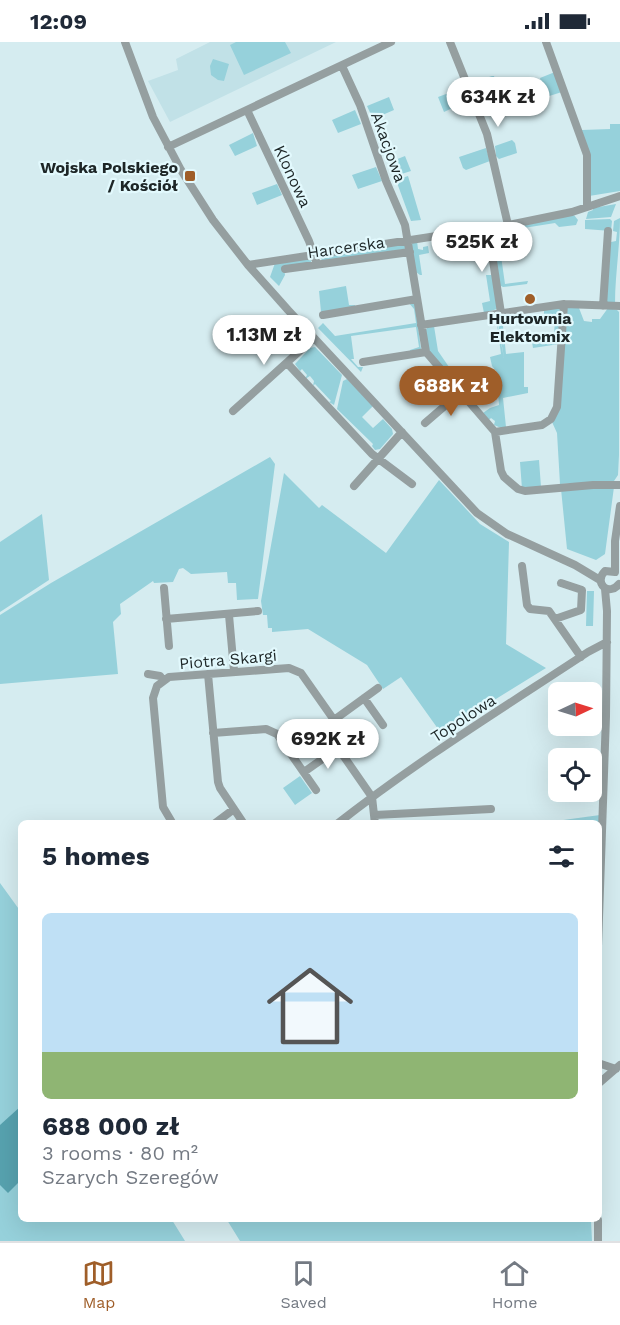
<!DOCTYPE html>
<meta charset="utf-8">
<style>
:root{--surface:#fff;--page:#f2f2f3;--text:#1f2937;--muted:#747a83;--line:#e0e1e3;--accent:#9f5e29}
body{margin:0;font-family:"Work Sans",sans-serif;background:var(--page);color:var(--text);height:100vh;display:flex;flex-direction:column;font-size:22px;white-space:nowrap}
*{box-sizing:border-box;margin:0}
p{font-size:20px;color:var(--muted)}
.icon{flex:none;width:33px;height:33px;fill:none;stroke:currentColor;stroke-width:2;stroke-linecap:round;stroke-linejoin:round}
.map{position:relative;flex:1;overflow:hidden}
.panel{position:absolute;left:18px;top:778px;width:584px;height:402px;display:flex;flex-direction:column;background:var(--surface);border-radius:9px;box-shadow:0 6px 24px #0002}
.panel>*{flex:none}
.needle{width:39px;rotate:86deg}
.controls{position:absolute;left:548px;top:640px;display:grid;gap:12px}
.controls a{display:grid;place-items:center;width:54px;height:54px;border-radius:9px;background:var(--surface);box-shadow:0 6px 24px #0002;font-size:30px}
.price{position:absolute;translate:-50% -51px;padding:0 14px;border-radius:21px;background:#fff;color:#222;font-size:20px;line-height:39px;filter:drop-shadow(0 2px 3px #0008)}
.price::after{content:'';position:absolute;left:50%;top:36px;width:18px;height:14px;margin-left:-9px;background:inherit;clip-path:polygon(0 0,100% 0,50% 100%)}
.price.current{background:var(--accent);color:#fff}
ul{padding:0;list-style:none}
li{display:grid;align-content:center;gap:12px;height:318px;padding:0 24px}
li span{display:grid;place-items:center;height:186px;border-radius:9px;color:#555}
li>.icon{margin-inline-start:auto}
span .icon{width:108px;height:108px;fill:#fffc;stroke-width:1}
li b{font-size:26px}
h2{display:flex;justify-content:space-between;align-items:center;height:72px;padding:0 24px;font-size:26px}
.status{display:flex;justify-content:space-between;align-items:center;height:42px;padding:0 30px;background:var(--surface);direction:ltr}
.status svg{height:16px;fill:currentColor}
.dock{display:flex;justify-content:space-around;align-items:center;height:84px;border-top:2px solid var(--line);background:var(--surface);font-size:16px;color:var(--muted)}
.dock a{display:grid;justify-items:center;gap:3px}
.dock .current{color:var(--accent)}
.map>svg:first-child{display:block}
.built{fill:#c1e1e7}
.green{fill:#96d1db}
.water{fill:#57a2af}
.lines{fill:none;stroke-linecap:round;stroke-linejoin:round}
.minor{stroke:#959fa0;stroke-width:8}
.poi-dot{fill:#9f5e29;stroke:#e2f9fd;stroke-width:2}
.labels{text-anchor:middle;stroke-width:4.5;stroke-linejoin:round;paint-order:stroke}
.street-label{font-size:16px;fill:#1d2627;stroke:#e2f9fd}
.poi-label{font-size:16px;font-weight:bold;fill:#1d2627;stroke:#e2f9fd;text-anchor:end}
</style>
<div class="status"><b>12:09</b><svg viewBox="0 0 49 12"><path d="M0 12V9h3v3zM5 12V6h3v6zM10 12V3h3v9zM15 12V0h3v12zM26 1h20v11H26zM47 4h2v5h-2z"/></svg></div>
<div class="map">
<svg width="620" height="1199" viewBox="0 0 620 1199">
<rect width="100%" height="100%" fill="#d5ecf0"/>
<path class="built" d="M210,0h126l-166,80 -22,-41 30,-11 -2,-11z"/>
<path class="green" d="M236,0h49l6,11 -47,22 -14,-30z
M213,17l16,5 -5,17 -6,-1 -7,-5 -1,-9z
M555,30l7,20 -16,5 -6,-19z
M492,34h2l3,10 -2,4 -18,7 -6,-14z
M465,45l3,7 -3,8 -21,10 -6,-15z
M389,55l5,13 -21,9 -6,-13z
M355,68l6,14 -23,9 -6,-13z
M610,82h10v67l-31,5 -7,-66 28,-1z
M253,91l4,13 -22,10 -6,-11z
M512,98l3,3 2,10 -18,6 -3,-3 -1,-10z
M486,106l4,13 -24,9 -3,-2 -4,-11z
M405,114l6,15 -16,5 -5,-14z
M376,125l6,14 -24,8 -6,-14z
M408,134l13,44 -10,1 -15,-41z
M277,142l5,11 -25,10 -5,-12z
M616,162l-5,13 -25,2 2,-7 5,-2v-2z
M574,173l4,5 -2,5 -17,2 -4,-4 -56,9 -4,3 -3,-2 2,-4z
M620,176c0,29 -5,57 -5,86l-7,-1 -3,-4 4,-54 2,-3 5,-1 1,-9 -4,-1 1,-10z
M610,177l2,2 -1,10 -26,-2v-9z
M417,199l1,8 5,1v-3l5,-1 1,7 -10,2 3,20h-2l-4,-3 -4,-25v-4z
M493,200h6l6,42 23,-3 -1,3 -24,3 -4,-2z
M404,201l2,4 -1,2 -81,13 -3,-3v-3z
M308,215l4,2 -1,3 -27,5 1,8 -6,11 -9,-9 5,-14z
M486,233h7l4,34 -13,4 -2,-10 8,-2z
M346,244l3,19h6v2l-34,5 -2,-21z
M409,261l6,1 6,45 -11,3v-2l9,-3 -3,-20 -65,9 3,23h-3l7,8h5l-2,5 -43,-44 5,-5 12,13 81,-13 -2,-14z
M569,265l10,1 5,13 8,1v-3h8l8,-11 9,2 2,2v143l-1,20 -4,6 -54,3 -3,-51 -5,-11 15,-114z
M559,266l2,1 -2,35 -26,4 -1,-6 22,-4 1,-24 -11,1v-5z
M504,274l1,9 -2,1 3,28 18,-2v35h4v6l-25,5 3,29 -5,1 -7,-3 1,-4 -4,-3 -2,2 -6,-7 7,-5 9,-3 -2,-25 3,-4 -8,-10 -2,-9 11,-3 -5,-37 8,41 -7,-41z
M434,284l4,25 11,16 -4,4 -16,-19 -4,-21 2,-3z
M315,305l27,28 -8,30 -5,-3 2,-1 -16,-17 -2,2 1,-5 -4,-5 -5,3 2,-4 -5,-6 -2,2 -5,-7 15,-16z
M347,337l26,27 -11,11 11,11 10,-9 9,10 1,5 -13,15 -5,1 -3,-4 1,-2 -36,-35 6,-28z
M270,415l5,7 -17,135 -21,1 -1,-17h-8l-1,-11 -36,2 -8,-6 -4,1 -6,13 -19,1 -1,-2 -33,23 1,10 -8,8 5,52 -118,10v-69l51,-32z
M539,418l2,27 -19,2 -2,-27z
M284,431l35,35 3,-3 64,48 53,-73 41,44 29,18 -3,102 40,24 -105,65 -40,-56 -18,12 -16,-24 -59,-36 -36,3v-4h-4l-1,-13h-4l-2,-14z
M614,445l-9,67 -9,6 -29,-11 -6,-60z
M42,472l7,66 -49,32v-70z
M587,549h7l-1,35h-7z
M300,734l12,17 -17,12 -12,-17z
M600,773l-1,32 -1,-23h-64z
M0,841l21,29v308h151l13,21h-185z
M227,1178h364l1,21h-352z"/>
<path class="water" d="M21,1064v74l-13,13 -8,-8v-60z"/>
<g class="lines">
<path class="minor" d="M125,0l28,75 28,53 32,50 35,45 40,45 189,203 30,21 68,31 25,15
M450,0l37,92 21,91
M546,0l41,113v51
M342,24l18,39 26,76 19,44 21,127 69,80 6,39 3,6 14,12 7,2 68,-6h27
M247,68l62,131 8,23
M168,105l223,-105
M488,186l13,85
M248,223l260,-40 64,-13 48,-16
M285,227l125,-17
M603,264l5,-75
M323,273l94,-16
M421,283l143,-21 56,2
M363,320l63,-10
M287,321l85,91 40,30
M233,369l81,-73
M425,381l36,-31
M495,390l47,-7 9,-6 6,-12 7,-103
M354,444l48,-54
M522,524l5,39 3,4 19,2 32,46
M615,530v-31l5,-35
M615,530l-10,-1c-12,12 4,26 14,13
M164,546l5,58
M229,573l5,56
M166,577l92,-8
M555,577l26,-9 1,-20 -21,-7
M148,632l12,2 3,4
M208,632l10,108 2,6 24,36
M364,656l19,27
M334,678l44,-32
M213,691l53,-4 11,5 39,56
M304,730l34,-24
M375,773l116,-6
M173,782l-10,-17 -10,-109 4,-12 12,-9 120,-9 12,5 33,47 4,28 34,49 3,27
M214,782l20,-15
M337,782c80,-63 166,-116 251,-172l19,-10
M598,904l8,-230 1,-105 -2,-22
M598,1021l18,6
M598,1042l22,-19
M598,1178v21"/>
</g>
<g class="poi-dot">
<rect x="184" y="128" width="12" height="12" rx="3"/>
<circle cx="530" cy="257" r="6"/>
</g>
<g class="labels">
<g class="street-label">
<text transform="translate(389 105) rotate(70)" y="6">Akacjowa</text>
<text transform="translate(293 134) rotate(65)" y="6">Klonowa</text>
<text transform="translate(346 205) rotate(-8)" y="6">Harcerska</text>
<text transform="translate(228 617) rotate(-5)" y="6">Piotra Skargi</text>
<text transform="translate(463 676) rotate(-33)" y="6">Topolowa</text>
</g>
<g class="poi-label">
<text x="178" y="131">Wojska Polskiego<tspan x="178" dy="18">/ Kościół</tspan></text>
<text x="530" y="282" text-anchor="middle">Hurtownia<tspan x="530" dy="18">Elektomix</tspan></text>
</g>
</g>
</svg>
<div class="controls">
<a><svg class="needle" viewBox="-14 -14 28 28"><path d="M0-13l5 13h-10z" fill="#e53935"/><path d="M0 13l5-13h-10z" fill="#747a83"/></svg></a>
<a><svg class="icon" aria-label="locate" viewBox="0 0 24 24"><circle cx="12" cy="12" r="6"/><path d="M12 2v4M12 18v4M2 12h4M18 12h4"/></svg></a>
</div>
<b class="price" style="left:498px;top:86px">634K zł</b>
<b class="price" style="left:482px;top:231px">525K zł</b>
<b class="price" style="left:264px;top:324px">1.13M zł</b>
<b class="price current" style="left:451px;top:375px">688K zł</b>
<b class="price" style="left:328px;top:728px">692K zł</b>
<section class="panel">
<h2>5 homes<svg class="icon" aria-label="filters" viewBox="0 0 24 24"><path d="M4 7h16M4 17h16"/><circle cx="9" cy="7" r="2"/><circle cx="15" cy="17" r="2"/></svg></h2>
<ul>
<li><span style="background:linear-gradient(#bfe0f5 75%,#8fb573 0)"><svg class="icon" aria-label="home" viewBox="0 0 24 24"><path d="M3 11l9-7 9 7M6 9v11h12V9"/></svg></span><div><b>688 000 zł</b><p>3 rooms · 80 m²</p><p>Szarych Szeregów</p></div></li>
</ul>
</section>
</div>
<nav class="dock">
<a class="current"><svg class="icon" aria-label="map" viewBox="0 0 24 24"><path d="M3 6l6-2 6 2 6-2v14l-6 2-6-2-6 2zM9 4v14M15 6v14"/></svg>Map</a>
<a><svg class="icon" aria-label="saved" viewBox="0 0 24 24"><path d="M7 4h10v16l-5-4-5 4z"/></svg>Saved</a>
<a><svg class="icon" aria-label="home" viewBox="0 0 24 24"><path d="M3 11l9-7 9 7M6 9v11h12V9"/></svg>Home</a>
</nav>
